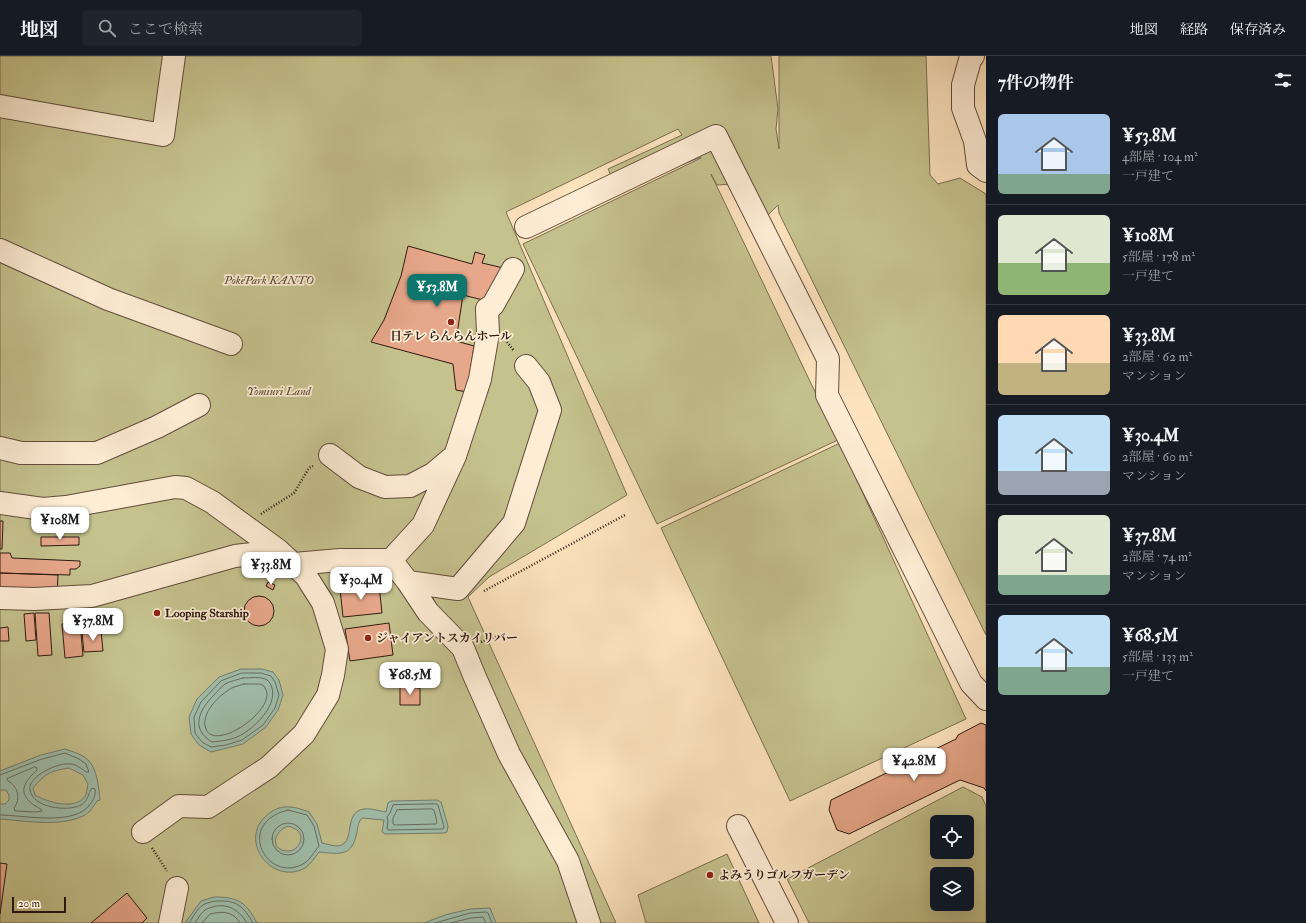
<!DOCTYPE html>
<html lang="ja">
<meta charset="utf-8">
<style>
:root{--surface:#171b24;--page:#20242c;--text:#f1f3f6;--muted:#9ea1a6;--line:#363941;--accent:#0f766e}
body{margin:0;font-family:"IM FELL Double Pica","Noto Serif JP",serif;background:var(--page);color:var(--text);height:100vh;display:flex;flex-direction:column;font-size:15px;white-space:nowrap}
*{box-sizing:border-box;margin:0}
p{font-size:13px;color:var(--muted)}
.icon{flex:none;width:22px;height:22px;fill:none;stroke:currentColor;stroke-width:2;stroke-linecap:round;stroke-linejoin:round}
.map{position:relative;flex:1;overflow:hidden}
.sheet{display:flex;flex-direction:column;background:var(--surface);width:320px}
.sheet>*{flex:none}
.tools{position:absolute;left:930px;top:759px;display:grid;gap:8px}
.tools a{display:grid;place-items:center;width:44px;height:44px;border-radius:6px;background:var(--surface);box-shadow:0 4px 16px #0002;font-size:20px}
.scale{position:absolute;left:12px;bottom:10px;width:54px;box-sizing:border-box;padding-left:4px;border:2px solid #2e1a12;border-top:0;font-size:11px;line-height:14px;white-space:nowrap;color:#2e1a12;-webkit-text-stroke:3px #feedd5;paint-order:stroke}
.price{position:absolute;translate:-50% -34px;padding:0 9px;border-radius:8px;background:#fff;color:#222;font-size:13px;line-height:26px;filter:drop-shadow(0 1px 2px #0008)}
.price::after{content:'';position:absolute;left:50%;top:24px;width:12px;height:9px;margin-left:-6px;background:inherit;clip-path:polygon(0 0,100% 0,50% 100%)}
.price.active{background:var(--accent);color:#fff}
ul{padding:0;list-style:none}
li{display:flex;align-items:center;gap:12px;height:100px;padding:0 12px}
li+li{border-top:1px solid var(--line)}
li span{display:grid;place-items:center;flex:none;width:112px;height:80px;border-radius:6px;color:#555}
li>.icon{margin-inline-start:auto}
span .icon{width:48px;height:48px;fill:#fffc;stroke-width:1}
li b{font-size:17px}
h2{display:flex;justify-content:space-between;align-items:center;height:48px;padding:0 12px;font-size:17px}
header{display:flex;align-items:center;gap:24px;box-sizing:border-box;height:56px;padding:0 20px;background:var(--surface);border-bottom:1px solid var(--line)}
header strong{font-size:19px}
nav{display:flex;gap:22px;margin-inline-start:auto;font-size:14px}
.search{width:280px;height:36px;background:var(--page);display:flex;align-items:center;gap:10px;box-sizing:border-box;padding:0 14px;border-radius:6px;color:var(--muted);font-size:15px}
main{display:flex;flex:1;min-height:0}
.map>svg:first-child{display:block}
.green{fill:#c5c28e;stroke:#7a6e50;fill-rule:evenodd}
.water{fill:#a0bfad;stroke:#727d6f;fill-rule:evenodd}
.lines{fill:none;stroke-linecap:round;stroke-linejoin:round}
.shore{stroke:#676c60;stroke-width:1}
.building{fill:#e7a78a;stroke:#2e1a12}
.minor-casing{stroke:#624c3d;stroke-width:24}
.path{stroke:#2e1a12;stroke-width:2.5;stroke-dasharray:1 2;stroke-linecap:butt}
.minor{stroke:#feedd5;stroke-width:22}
.poi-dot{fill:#8f2418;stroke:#feedd5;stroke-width:1.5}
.labels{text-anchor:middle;stroke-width:3.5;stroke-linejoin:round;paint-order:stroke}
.park-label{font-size:12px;font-style:italic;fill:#5b4c37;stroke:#feedd5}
.poi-label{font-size:12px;font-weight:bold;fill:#2e1a12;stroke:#feedd5;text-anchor:start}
</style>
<header>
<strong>地図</strong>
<div class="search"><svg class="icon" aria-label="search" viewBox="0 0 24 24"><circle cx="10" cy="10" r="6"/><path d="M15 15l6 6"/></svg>ここで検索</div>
<nav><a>地図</a><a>経路</a><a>保存済み</a></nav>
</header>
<main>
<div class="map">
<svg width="986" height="867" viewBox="0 0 986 867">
<rect width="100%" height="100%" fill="#fde4bf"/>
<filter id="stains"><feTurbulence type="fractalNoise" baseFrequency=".005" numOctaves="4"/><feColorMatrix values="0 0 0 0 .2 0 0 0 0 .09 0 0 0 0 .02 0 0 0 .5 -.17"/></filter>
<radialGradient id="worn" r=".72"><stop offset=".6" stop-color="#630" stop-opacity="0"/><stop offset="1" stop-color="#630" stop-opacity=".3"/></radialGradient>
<path class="green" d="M0,0h771l7,53 -2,20 3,20v-93h147l4,119 8,9 22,-6 26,16v441l-207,-422 -1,-8 -10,10 -18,-32 -33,2 -6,-11 127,266 -181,84 -134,-280 178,-86v-1l-83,34 -10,-22 74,-34 -4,-6 -172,83 121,283 -138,82 -21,20 148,326h-616z
M840,387l126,276 -176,82 -129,-273z
M963,731l19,10 4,9v117h-177l-22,-44zM937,766h30v30h-30zM937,818h30v30h-30z
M727,798l32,69h-113l-8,-28z"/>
<path class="water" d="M241,613h21l11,3 6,8 4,15 -5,15 -12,17 -23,17 -32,8 -12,-7 -8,-11 -2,-17 8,-18 22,-22z
M65,693c8,3 17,5 23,11 9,8 11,29 12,40l-3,1c-4,6 -7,12 -14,15 -23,11 -58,5 -83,3v-15h5l4,-4v-5l-3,-5h-6v-19l41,-16zM69,712l14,7 5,9c-1,4 -1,9 -3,12 -10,15 -38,6 -50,-1l-2,-7c13,-15 17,-17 36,-20z
M437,744l4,2 7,24 -1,6 -3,1 -59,1 -3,-2 2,-12 -22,-2c-4,4 -4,9 -5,14 -5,25 -16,22 -38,20 -4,5 -8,12 -14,16 -33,18 -67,-27 -39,-52 14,-13 27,-10 43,-4l8,12 5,19c5,1 11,3 15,3 20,-1 5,-34 27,-37 7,-1 15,2 22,3l2,-9 3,-2zM288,770c3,1 6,2 9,4 9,7 1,22 -10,21 -17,-1 -14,-19 1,-25z
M214,841c24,0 32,5 43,26h-72l16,-22z
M490,852l6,15h-72l21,-8 25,-6z"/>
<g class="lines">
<path class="shore" d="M242,617h19l10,3 4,6 4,13 -4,13 -12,17 -21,15 -16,5 -15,2 -9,-5 -7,-9 -1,-16 7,-15 20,-21z
M243,622c7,0 18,-2 24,2 3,2 4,5 5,8 5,18 -17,40 -33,48 -7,4 -18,5 -27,6 -22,-13 -13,-32 2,-47 3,-3 7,-8 11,-11 5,-3 12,-4 18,-6z
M244,628h16l4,2c1,2 3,5 3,8 1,18 -38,47 -55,41 -4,-1 -6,-5 -7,-9 -2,-14 12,-28 22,-35 4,-4 12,-5 17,-7z
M35,711l2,1v2c-4,4 -10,9 -12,15 -5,11 7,20 16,24l1,2 -6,1 -21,-1 -1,-3c7,-9 4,-22 -6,-27l-1,-2z
M0,719l42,-16 23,-6 14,6 7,5 3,8h-3c-4,-3 -10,-8 -16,-8 -12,-2 -43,13 -40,26 3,18 37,22 51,15 7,-4 7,-11 11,-17l3,1c1,6 -1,9 -4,14 -14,24 -68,12 -91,12
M436,748l2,1 6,22 -1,2 -54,1 -2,-1 1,-8 -1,-4 3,-4 3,-8z
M432,753l2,1 3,12 -1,2 -42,1 -1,-1v-6l4,-8z
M288,754l19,5 7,11 5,20c-5,6 -9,14 -16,18 -36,20 -69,-41 -15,-54z
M272 783a16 16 0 1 1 32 0a16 16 0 1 1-32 0Z
M189,867c4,-6 8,-14 14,-18 3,-2 11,-4 15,-4 19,-1 26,6 35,22
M195,867c3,-5 7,-12 12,-14 17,-8 31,-1 40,14
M202,867l8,-9c12,-3 23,-3 30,9
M435,867l35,-10 16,-1 2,1 4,10
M450,867l21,-5 12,-1 3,6"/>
</g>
<path class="building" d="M408,190l64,18 3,-12 10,3 -3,8 26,6 -17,33 -28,-7 -7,46 18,5 -7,46 -11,-2 -3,-26 -82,-22 13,-22 17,-44z
M0,465h3l-1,28h-2z
M41,481h38v8l-38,1z
M0,497h10l2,5 68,3v5l-4,3h-6v6l-70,-2z
M0,517l58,2 -1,20 -57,-2z
M268,526l7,3 -2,5 -7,-4z
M379,529l3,28 -39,4 -3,-28z
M244 555a15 15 0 1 1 30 0a15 15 0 1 1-30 0Z
M34,557l2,27 -10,1 -2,-27z
M35,557h14l3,42 -14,1z
M80,566l3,34 -18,2 -3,-34z
M389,567l4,32 -43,6 -5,-32z
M8,571l1,14h-9v-13z
M101,575l2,20 -19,1 -2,-19z
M400,631l20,1v17h-20z
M981,667l5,2v66l-2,-3 -24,-8 -111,54 -12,-4 -8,-20 2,-10 125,-61 2,-4z
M0,807l7,1 -7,50z
M127,837l20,25 -5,5h-51z"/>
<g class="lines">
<defs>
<path id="minor" d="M973,0l-3,4 -7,25v23l12,33 3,24 8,6
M0,50l163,29 11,-79
M526,171l190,-91 112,223 -1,36 144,288 15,16
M0,194l108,49 123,45
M0,392l21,5h76l60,-26 42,-22
M330,399l29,22 26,10 25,-1 23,-12 19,-16
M0,447l43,6 23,-2 109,-20 11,1 26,14 67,49 27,25 17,27 14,46 -4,26 -5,20 -24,39 -35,33 -61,40 -29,-1 -36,26
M391,504l32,-35 32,-69 25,-77 8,-46 -1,-24 6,-4 20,-36
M294,508l46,-4h51l17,22 20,30 35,36 11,27 35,79 59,107 21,62
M408,526l50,7 56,-66 36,-113 -11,-28 -13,-16
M0,542l34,1 58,-3 143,-40 44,-5
M738,770l49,97
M170,867l7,-35"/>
</defs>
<use href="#minor" class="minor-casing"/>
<path class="path" d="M507,286l7,9
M261,458l33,-21 15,-25 4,-2
M484,535l141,-76
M481,586l25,-9
M152,792l15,23"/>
<use href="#minor" class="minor"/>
</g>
<g class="poi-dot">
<circle cx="451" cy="266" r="4"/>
<circle cx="157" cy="557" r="4"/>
<circle cx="368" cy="582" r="4"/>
<circle cx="710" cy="819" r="4"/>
</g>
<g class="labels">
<g class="park-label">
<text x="269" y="228">PokéPark KANTO</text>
<text x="279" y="339">Yomiuri Land</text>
</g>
<g class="poi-label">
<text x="451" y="284" text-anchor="middle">日テレ らんらんホール</text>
<text x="165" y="561">Looping Starship</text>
<text x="376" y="586">ジャイアントスカイリバー</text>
<text x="718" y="823">よみうりゴルフガーデン</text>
</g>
</g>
<rect width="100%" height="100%" filter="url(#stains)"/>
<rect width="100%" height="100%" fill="url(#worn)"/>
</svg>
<div class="tools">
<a><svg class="icon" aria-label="locate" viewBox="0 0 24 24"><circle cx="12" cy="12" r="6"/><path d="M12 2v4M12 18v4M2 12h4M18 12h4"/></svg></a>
<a><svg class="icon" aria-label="layers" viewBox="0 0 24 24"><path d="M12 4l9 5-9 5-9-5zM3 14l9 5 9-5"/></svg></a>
</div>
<div class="scale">20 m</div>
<b class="price active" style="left:437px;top:252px">¥53.8M</b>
<b class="price" style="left:60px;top:485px">¥108M</b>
<b class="price" style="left:271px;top:530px">¥33.8M</b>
<b class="price" style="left:361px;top:545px">¥30.4M</b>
<b class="price" style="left:93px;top:586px">¥37.8M</b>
<b class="price" style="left:410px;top:640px">¥68.5M</b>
<b class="price" style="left:914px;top:726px">¥42.8M</b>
</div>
<section class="sheet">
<h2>7件の物件<svg class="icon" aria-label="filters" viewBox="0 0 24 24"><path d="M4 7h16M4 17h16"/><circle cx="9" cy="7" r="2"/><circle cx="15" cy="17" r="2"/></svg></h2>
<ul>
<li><span style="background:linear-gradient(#a9c7e8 75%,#7fa58c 0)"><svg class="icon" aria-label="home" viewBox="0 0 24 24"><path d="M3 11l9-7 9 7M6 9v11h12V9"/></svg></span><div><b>¥53.8M</b><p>4部屋 · 104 m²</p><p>一戸建て</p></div></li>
<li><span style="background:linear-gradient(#dfe7d0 60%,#8fb573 0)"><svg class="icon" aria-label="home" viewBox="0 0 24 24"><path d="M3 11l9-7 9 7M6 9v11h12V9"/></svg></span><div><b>¥108M</b><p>5部屋 · 178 m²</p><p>一戸建て</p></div></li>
<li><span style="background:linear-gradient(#ffd9b3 60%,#c2b280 0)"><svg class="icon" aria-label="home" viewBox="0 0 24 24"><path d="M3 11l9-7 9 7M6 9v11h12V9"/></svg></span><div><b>¥33.8M</b><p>2部屋 · 62 m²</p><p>マンション</p></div></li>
<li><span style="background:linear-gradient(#bfe0f5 70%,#9aa5b1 0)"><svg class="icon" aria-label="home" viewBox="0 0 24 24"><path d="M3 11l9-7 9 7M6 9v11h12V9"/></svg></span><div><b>¥30.4M</b><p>2部屋 · 60 m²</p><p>マンション</p></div></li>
<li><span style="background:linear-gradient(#dfe7d0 75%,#7fa58c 0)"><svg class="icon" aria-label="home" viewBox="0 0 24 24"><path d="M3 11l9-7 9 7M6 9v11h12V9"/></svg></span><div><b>¥37.8M</b><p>2部屋 · 74 m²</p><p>マンション</p></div></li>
<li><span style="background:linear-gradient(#bfe0f5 65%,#7fa58c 0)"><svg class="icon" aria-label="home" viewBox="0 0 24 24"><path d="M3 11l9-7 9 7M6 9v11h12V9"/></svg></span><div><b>¥68.5M</b><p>5部屋 · 133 m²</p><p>一戸建て</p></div></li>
</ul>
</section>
</main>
